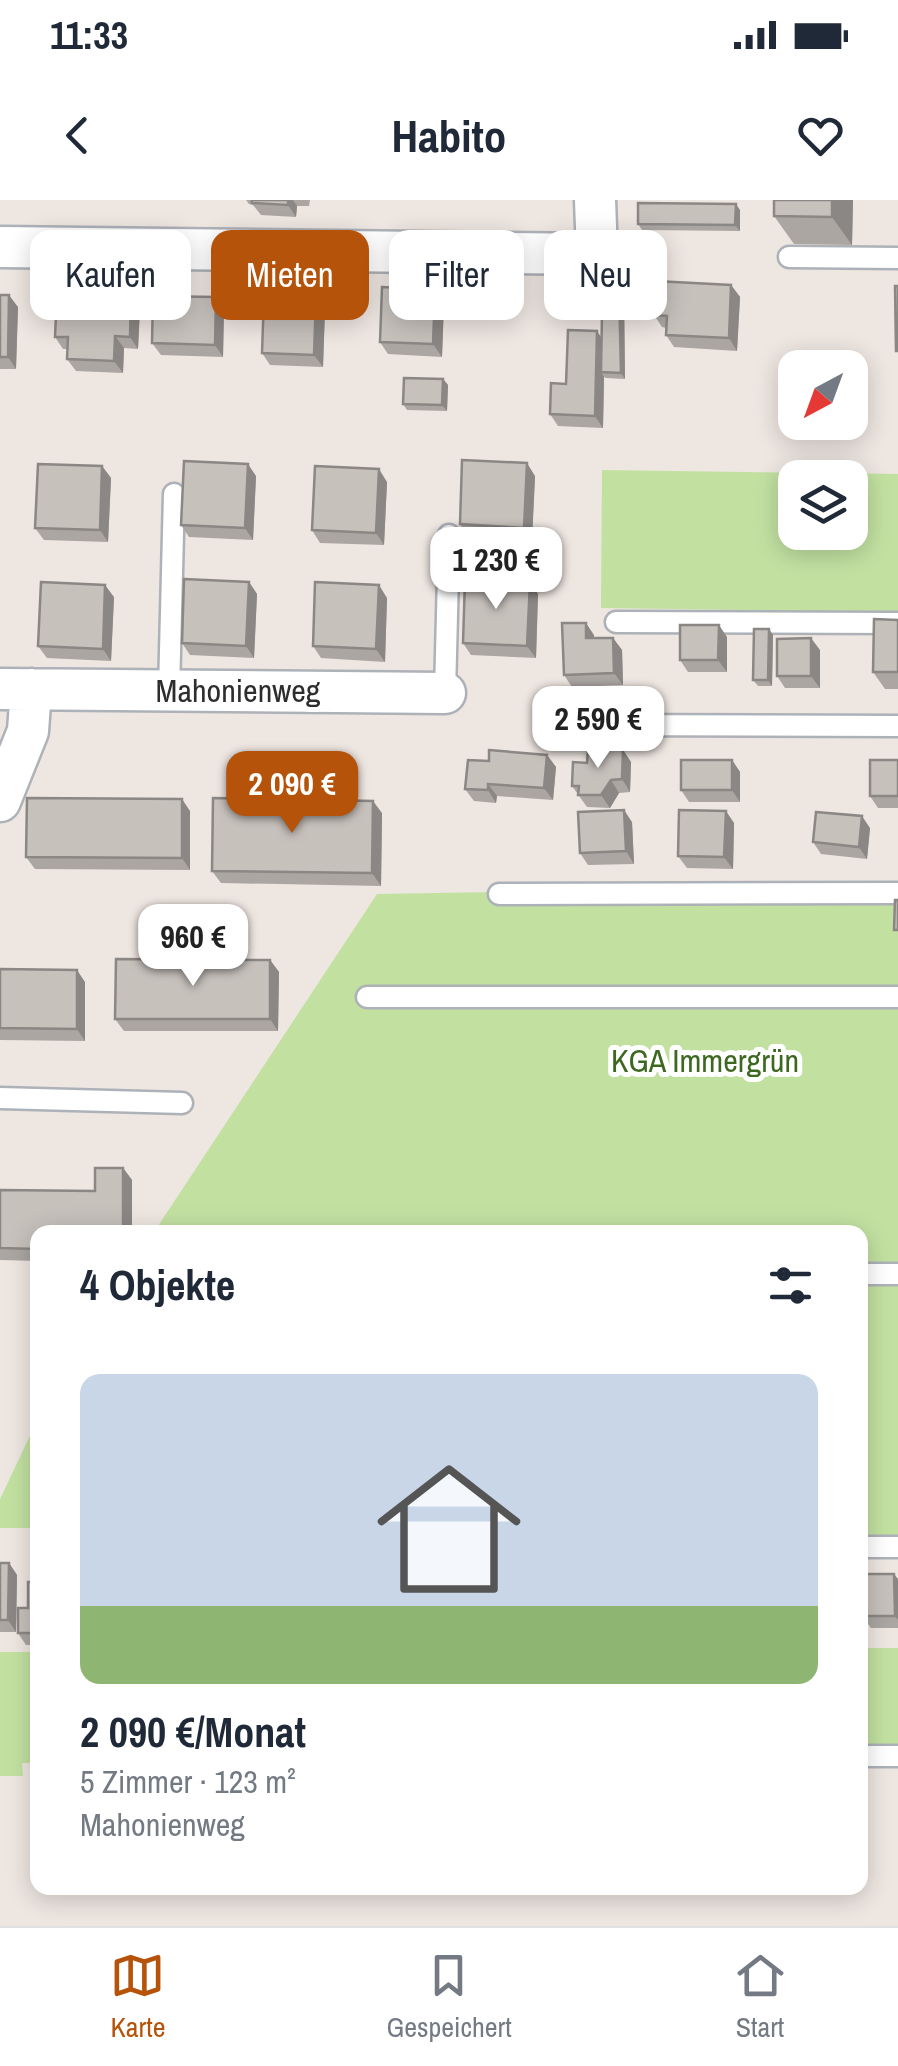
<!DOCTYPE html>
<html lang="de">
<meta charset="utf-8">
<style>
:root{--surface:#fff;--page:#f6f6f7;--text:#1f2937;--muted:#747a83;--line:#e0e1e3;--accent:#b45309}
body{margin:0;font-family:"Archivo Narrow",sans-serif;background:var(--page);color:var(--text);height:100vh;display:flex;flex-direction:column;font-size:38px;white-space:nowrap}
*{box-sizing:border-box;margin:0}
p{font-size:32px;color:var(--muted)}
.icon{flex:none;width:55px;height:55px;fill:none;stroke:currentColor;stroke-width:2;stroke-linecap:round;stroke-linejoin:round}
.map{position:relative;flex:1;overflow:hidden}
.panel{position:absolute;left:30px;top:1025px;width:838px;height:670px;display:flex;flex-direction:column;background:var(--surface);border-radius:20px;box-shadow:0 5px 25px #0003}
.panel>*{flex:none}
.banner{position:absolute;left:30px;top:30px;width:840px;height:90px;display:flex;gap:20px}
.needle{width:65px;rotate:221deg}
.controls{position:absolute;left:778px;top:150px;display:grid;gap:20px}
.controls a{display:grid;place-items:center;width:90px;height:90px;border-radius:20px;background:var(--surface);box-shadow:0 5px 25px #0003;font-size:50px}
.price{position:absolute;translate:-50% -85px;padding:0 22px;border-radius:20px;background:#fff;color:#222;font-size:32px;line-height:65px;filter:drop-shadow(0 2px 5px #0008)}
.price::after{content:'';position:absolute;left:50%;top:60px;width:30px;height:22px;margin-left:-15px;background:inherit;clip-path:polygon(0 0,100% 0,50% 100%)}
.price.current{background:var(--accent);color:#fff}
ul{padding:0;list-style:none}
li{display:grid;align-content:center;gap:20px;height:530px;padding:0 50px}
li+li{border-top:2px solid var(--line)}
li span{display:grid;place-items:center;height:310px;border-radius:20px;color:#555}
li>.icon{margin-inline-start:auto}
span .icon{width:180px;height:180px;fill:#fffc;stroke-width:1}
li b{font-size:42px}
h2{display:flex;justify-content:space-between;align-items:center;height:120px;padding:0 50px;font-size:42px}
.pill{padding:0 35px;border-radius:20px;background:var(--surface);box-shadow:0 5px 25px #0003;font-size:35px;line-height:90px}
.pill.current{background:var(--accent);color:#fff}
.status{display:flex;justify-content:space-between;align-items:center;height:70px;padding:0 50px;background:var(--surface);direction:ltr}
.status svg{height:28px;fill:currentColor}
header{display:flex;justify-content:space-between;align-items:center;height:130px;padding:0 50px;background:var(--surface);font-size:45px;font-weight:800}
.menu{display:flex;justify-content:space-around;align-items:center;height:140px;border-top:2px solid var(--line);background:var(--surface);font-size:28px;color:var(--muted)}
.menu a{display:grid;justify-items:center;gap:5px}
.menu .current{color:var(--accent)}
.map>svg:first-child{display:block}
.green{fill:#c2e1a1;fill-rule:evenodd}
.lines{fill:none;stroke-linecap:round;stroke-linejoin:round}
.service-casing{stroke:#adb1b8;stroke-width:25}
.minor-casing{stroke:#adb1b8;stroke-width:45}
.service{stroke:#fff;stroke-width:20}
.minor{stroke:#fff;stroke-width:40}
.wall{fill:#aba6a2}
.shaded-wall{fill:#8b8784}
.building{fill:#c7c1bc;stroke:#8b8784;stroke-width:2.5}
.labels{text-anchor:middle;stroke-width:10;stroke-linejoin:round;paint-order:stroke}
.street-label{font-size:32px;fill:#2d2d2d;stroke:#fff}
.park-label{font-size:32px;fill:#3c681f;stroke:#fff}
</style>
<div class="status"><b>11:33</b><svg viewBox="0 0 49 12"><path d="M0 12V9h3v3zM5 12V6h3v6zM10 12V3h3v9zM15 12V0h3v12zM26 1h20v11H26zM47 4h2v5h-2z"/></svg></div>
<header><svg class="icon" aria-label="back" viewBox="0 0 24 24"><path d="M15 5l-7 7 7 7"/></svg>Habito<svg class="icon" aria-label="heart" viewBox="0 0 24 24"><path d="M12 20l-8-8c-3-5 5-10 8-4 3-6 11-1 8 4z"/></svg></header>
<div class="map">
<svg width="898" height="1726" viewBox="0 0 898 1726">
<rect width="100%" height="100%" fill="#eee6e1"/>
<path class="green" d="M602,270l296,4v138l-297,-4zM795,278h55v54h-55z
M898,685v378l-38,-1v-30h-706l223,-338z
M860,1084h38v253h-38z
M37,1221v107h-37v-29z
M860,1448h38v102h-38z
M0,1452h37v111h-15l1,13h-23z"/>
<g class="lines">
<defs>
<path id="service" d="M789,57l109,1
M616,422l282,1
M169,491l5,-197
M445,493l4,-158
M581,525l317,1
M499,694l399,-1
M367,797h531
M0,898l182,5
M860,1074h38
M860,1347h38
M860,1556h38"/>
<path id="minor" d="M0,47l597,7 -2,-54
M0,489l445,4
M0,601l28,-70 3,-42"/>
</defs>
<use href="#service" class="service-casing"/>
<use href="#minor" class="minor-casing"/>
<use href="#service" class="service"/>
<use href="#minor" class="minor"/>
</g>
<path class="wall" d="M246,0h64l-1,6h-12l-1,11 -35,-2 -8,-10 -4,-1z
M774,0h79l-1,45 -58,-1 -20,-28z
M740,10v21l-98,-1 -4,-6z
M731,85l9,12 -3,54 -63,-4 -8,-12v-7l-4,-1 -8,-12z
M619,88l5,6 1,85 -19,-1 -2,-1 -1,51 -45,-2 -8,-12 52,-76v-18l-19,-1 -4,-6z
M435,90l9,12 -2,55 -54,-3 -8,-12z
M0,95l18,12 -2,62h-16z
M131,96l9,12 -2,41 -14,-1 -1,25 -47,-2 -9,-12 1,-10h-5l-8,-12z
M316,97l9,12 -2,58 -53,-2 -8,-12z
M224,109l-1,48 -62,-2 -9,-12z
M443,179l5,6 -1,26 -40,-1 -4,-6z
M102,266l9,12 -3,64 -64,-2 -9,-12z
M256,276l-3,64 -64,-3 -8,-12z
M535,276l-3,64 -64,-3 -8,-13z
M387,282l-3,63 -64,-2 -8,-13z
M249,382l8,12 -3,64 -64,-3 -8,-12z
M530,382l8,12 -2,64 -65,-3 -8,-12z
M114,397l-3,64 -64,-3 -9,-12z
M387,398l-2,64 -64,-4 -8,-12z
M898,420v69h-13l-12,-17z
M594,435v3h19l9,12 1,35 -51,2 -8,-12z
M773,435l-1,51h-14l-5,-6z
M727,437v35h-39l-8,-12z
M820,450v38h-35l-8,-12z
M623,550l8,12 -1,30 -11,1 -9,15 -23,-1 -15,-21 15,-23z
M547,555l9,12 -3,33 -56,-4 -1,7 -22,-2 -9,-12 24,-28z
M732,560l8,12v30h-51l-8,-12z
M898,560v48h-20l-8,-12z
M190,611v59l-155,-1 -9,-12z
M382,613l-1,73 -160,-3 -9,-12z
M632,622l2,42 -46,1 -8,-12z
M734,623l-1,46 -46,-1 -9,-12z
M870,628l-3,31 -46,-5 -8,-12z
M270,760l9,12 -1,59h-154l-9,-12z
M0,769l85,13v59l-85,-1z
M123,968l9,12v52h-94v29l-38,-1v-70l95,1z
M0,1363h9l8,12 -1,57h-16z
M898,1379v49h-27l-9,-12z
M38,1382v63h-12l-8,-12z"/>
<path class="shaded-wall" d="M288,0h5l4,6 -1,11 -8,-12z
M832,0h21l-1,45 -20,-28z
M736,4l4,6v21l-5,-6z
M731,85l9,12 -3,54 -8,-13z
M619,88l5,6 1,85 -4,-6z
M435,90l9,12 -2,55 -9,-13z
M9,95l9,12 -2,62 -8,-12z
M131,96l9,12 -2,41 -8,-12z
M216,97l8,12 -1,48 -8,-12z
M316,97l9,12 -2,58 -9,-12z
M597,131l8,12 -4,29 3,5 -1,51 -8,-12z
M115,136l9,12 -1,25 -9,-12z
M443,179l5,6 -1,26 -5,-6z
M527,263l8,13 -3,64 -8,-12z
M248,264l8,12 -3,64 -8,-12z
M102,266l9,12 -3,64 -8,-12z
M379,269l8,13 -3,63 -8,-12z
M249,382l8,12 -3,64 -8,-12z
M530,382l8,12 -2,64 -9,-12z
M105,385l9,12 -3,64 -8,-12z
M379,385l8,13 -2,64 -9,-13z
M586,423l8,12v16l-8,-13z
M719,425l8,12v35l-9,-12z
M769,429l4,6 -1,51 -4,-6z
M613,438l9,12 1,35 -9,-12z
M811,438l9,12v38l-9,-12z
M623,550l8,12 -1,30 -8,-13z
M547,555l9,12 -3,33 -9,-12z
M732,560l8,12v30l-8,-12z
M611,580l8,13 -9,15 -9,-13z
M488,584l9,12 -1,7 -8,-13z
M182,599l8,12v59l-8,-12z
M373,601l9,12 -1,73 -9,-13z
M624,610l8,12 2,42 -8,-13z
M726,611l8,12 -1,46 -9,-12z
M862,616l8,12 -3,31 -8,-12z
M270,760l9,12 -1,59 -8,-12z
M77,770l8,12v59l-8,-12z
M123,968l9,12v52h-5l-4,-5z
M9,1363l8,12 -1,57 -8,-12z
M894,1374l4,5v41l-3,-4z"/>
<path class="building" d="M252,0h36v5l-36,-2z
M774,0h58v17l-58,-1z
M638,3l98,1 -1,21 -97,-1z
M655,81l76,4 -2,53 -63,-3 1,-19 -13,-1z
M895,86h3v65h-2z
M382,87l53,3 -2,54 -53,-2z
M580,88h39l2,85 -20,-1 1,-58 -23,-1z
M57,93l74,3 -1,41 -15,-1 -1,25 -47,-2 1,-22h-13z
M0,95h9l-1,62h-8z
M264,95l52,2 -2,58 -52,-2z
M153,96l63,1 -1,48 -63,-2z
M568,130l29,1 -2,85 -45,-2 1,-31 15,1z
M404,178l39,1 -1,26 -39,-1z
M462,260l65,3 -3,65 -64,-4z
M184,261l64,3 -3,64 -64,-3z
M38,264l64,2 -2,64 -65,-2z
M315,266l64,3 -3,64 -64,-3z
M184,379l65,3 -3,64 -64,-3z
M465,379l65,3 -3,64 -64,-3z
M41,382l64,3 -2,64 -65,-3z
M315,382l64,3 -3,64 -63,-3z
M874,419l24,1v52h-25z
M562,423h24v15h27l1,35 -50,2z
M680,425h39l-1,35h-38z
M754,429h15l-1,51h-15z
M811,438v38h-34v-37z
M588,548l35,2 -1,29 -11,1 -10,15h-23l1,-9h-7l1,-24 14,1z
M489,550l58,5 -3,33 -56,-4v6l-23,-1 3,-29 21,1z
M681,560h51v30h-51z
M870,560h28v36h-28z
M27,598l155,1v59l-156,-1z
M213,598l160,3 -1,72 -160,-2z
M624,610l2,41 -46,2 -2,-41z
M679,610l47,1 -2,46 -46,-1z
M816,612l46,4 -3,31 -46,-5z
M895,700h3v30h-4z
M116,759l154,1v59h-155z
M0,769l77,1v59l-77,-1z
M95,968h28v59h-29v5h-56v17l-38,-1v-58l95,1z
M0,1363h9l-1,57h-8z
M862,1374h32l1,42h-33z
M28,1382h10v51h-20v-25h10z"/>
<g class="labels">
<g class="street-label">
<text x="238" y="502">Mahonienweg</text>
</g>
<g class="park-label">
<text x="705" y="872">KGA Immergrün</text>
</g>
</g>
</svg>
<div class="controls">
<a><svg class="needle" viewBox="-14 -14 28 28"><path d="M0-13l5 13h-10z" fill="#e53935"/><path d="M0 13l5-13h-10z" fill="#747a83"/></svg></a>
<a><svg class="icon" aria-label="layers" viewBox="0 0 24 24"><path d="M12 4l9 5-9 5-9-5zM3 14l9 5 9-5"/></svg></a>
</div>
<b class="price" style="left:496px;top:412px">1 230 €</b>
<b class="price" style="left:598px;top:571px">2 590 €</b>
<b class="price current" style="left:292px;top:636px">2 090 €</b>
<b class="price" style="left:193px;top:789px">960 €</b>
<div class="banner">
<a class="pill">Kaufen</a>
<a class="pill current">Mieten</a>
<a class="pill">Filter</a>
<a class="pill">Neu</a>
</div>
<section class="panel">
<h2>4 Objekte<svg class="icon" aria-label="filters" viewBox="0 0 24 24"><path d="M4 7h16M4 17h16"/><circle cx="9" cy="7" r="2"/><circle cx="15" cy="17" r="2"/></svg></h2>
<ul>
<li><span style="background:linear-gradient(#c9d6e8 75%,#8fb573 0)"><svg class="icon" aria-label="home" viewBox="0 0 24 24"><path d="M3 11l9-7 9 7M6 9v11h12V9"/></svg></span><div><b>2 090 €/Monat</b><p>5 Zimmer · 123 m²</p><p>Mahonienweg</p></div></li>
</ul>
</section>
</div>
<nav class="menu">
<a class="current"><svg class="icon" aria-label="map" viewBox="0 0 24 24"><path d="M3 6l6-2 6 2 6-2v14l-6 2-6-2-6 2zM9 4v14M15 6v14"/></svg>Karte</a>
<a><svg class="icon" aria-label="saved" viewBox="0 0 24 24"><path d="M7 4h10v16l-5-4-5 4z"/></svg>Gespeichert</a>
<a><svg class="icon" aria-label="home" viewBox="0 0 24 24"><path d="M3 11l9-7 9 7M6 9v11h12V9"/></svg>Start</a>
</nav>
